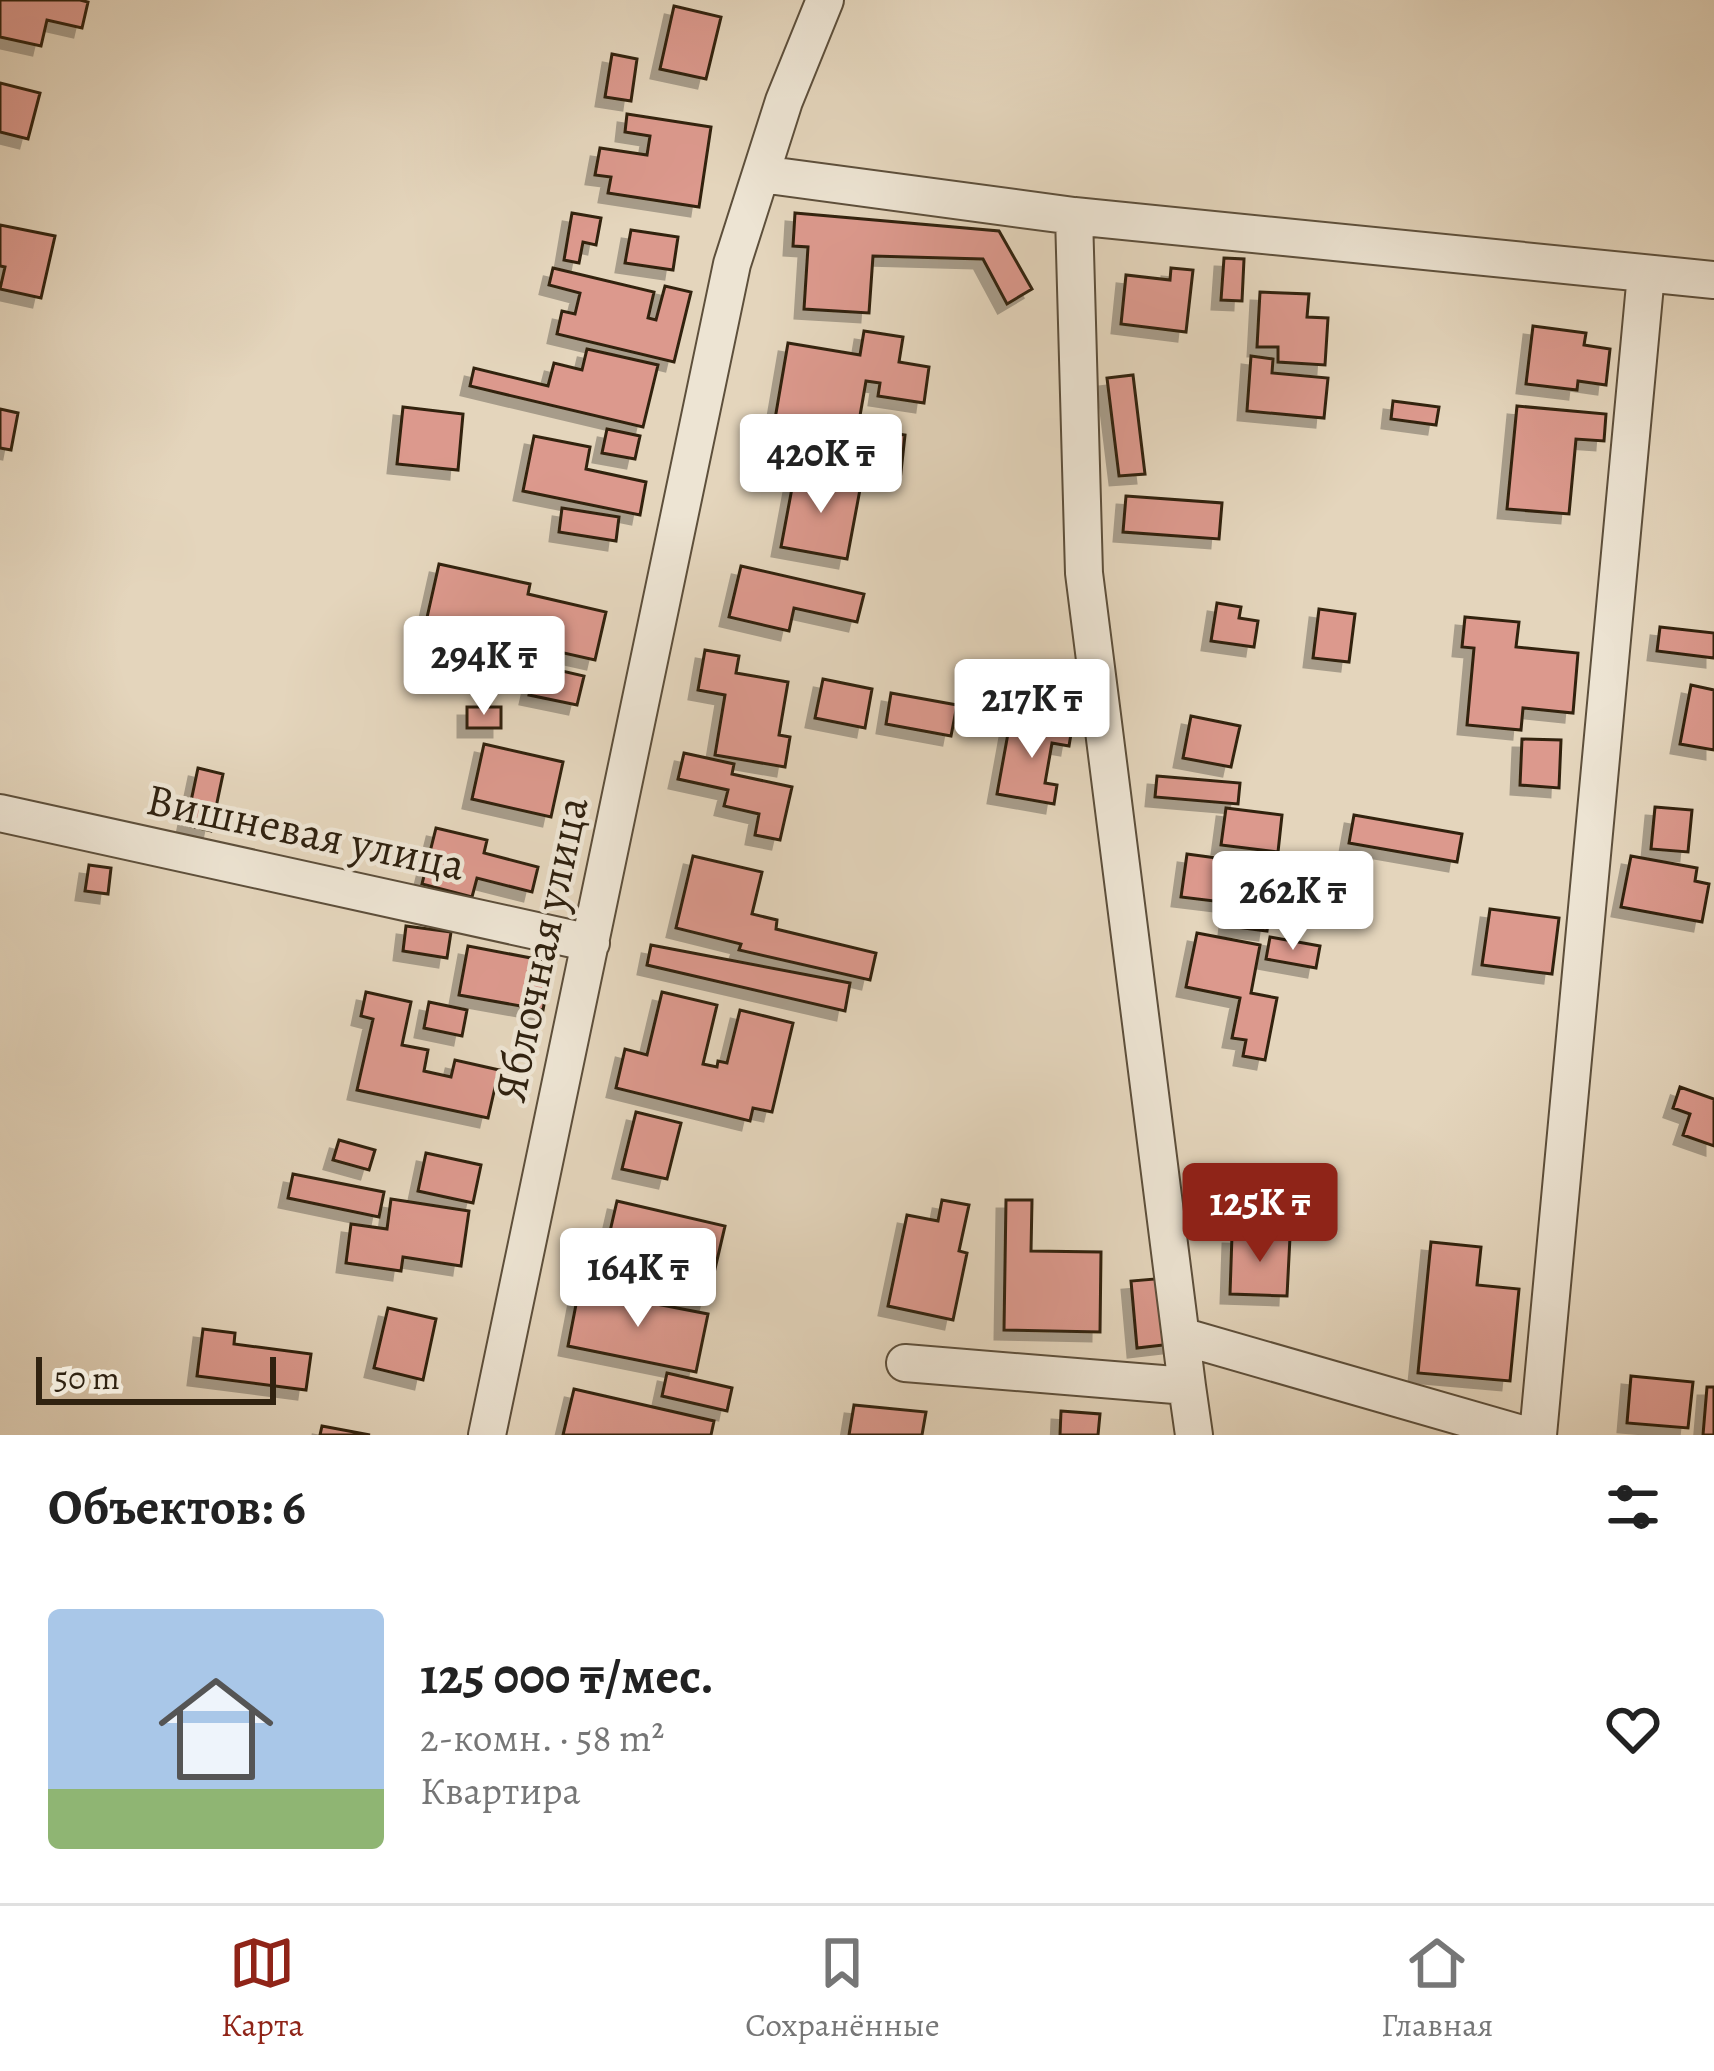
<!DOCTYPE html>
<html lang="ru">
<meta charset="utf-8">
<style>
:root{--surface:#fff;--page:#f6f6f6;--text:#222;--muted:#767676;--line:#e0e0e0;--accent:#8f2418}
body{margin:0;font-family:Alegreya,serif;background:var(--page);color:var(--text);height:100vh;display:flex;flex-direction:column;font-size:45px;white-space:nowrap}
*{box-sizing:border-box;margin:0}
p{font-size:39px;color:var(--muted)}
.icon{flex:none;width:66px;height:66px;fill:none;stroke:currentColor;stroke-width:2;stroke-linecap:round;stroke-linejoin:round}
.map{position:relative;height:1435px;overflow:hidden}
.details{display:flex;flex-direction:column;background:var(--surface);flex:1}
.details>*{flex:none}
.scale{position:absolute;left:36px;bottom:30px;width:240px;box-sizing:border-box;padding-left:12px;border:6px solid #302210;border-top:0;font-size:33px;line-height:42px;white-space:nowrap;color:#302210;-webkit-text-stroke:9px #ede4d3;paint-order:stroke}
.price{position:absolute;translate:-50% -102px;padding:0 27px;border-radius:12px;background:#fff;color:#222;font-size:39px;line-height:78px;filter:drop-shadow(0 3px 6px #0008)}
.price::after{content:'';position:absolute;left:50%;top:72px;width:36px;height:27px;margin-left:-18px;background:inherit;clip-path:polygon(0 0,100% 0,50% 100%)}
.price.active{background:var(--accent);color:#fff}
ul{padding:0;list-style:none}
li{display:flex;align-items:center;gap:36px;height:300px;padding:0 48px}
li span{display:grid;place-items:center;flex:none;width:336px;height:240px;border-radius:12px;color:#555}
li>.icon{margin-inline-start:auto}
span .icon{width:144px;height:144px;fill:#fffc;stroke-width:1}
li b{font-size:51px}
h2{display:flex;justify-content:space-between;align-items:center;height:144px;padding:0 48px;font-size:51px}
.menu{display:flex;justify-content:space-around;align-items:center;height:168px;border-top:3px solid var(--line);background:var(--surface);font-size:33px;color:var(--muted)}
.menu a{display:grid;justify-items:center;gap:6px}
.menu .active{color:var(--accent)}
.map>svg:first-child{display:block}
.building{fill:#dc998d;stroke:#302210;stroke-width:3;filter:url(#shadow)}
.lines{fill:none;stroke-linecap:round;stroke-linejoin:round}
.minor-casing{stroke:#5d4f3b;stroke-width:40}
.minor{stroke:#ede4d3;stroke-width:36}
.labels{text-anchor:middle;stroke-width:9;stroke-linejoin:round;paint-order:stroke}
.street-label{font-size:45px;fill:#302210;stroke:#ede4d3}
</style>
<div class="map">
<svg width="1714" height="1435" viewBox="0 0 1714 1435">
<defs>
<filter id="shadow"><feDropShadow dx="-9" dy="9" stdDeviation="0" flood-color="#0004"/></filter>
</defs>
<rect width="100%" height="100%" fill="#e4d5bc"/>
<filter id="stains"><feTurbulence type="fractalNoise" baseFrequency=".00167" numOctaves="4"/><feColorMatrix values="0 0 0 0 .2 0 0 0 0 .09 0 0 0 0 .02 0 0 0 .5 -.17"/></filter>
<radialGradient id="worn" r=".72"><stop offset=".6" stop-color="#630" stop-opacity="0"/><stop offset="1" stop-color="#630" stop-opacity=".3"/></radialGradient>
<path class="building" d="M0,0h80l8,2 -6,26 -35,-8 -6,26 -41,-9z
M674,6l47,11 -15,62 -46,-10z
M612,54l25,5 -6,42 -26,-4z
M0,83l40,10 -12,46 -28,-7z
M627,114l84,13 -12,80 -91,-14 3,-16 -16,-2 5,-27 47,7 3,-19 -25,-4z
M572,213l29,5 -5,27 -13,-3 -4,21 -15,-3z
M795,213l204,18 33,58 -25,15 -24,-45 -110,-3 -4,57 -65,-4 4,-62 -15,-1z
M0,225l55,11 -14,62 -41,-9 5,-22 -5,-1z
M631,230l47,7 -5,33 -48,-7z
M1224,258l20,1 -2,42 -21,-1z
M553,268l101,24 -6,26 8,2 9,-34 26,6 -17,70 -117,-28 5,-23 13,3 5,-21 -31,-8z
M1171,268l22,2 -7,62 -65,-8 5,-49 44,5z
M1260,292l49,2 -2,23 21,1 -3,47 -47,-3v-15h-21z
M1533,326l53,7 -2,12 26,4 -4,36 -28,-4 -1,9 -51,-6z
M864,331l39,6 -4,25 30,5 -5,36 -46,-7 2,-13 -14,-2 -9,52 -82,-14 13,-76 72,12z
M587,349l71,16 -15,62 -173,-41 4,-18 74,18 6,-23 28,7z
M1251,356l22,3 -1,14 56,5 -4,40 -77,-7z
M1133,375l12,99 -26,2 -12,-98z
M1393,401l46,6 -3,18 -45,-6z
M1517,406l89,8 -2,27 -28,-2 -7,75 -62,-5z
M403,407l60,7 -5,56 -61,-6z
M0,409l18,4 -7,37 -11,-2z
M607,429l33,7 -5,23 -33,-6z
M883,432l22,3 -5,46 -35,-3 4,-25 12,1z
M534,436l56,11 -4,22 60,13 -6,33 -117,-24z
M795,472l66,12 -14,75 -66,-12z
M1126,496l96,7 -3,36 -96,-7z
M562,508l57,9 -3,24 -57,-9z
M439,564l91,20 -2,10 78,18 -11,48 -169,-38z
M741,566l123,28 -7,28 -63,-14 -5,23 -60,-14z
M1217,603l24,4 -2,11 19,3 -4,26 -43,-6z
M1319,609l36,5 -6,48 -36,-4z
M1465,617l54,5 -3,25 62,6 -5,60 -50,-5 -2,22 -54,-5 7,-77 -12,-1z
M1660,627l54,6v25l-57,-7z
M705,650l34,6 -3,17 52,9 -9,53 11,2 -5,30 -70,-12 10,-60 -27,-5z
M536,665l48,11 -7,29 -48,-10z
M823,679l49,10 -7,39 -50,-10z
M1691,685l23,5v60l-34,-6z
M891,693l66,12 -6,31 -65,-12z
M467,707h34v21h-34z
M1191,716l49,10 -9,41 -48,-9z
M1043,718l30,4 -4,24 -17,-3 -7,40 12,2 -3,19 -57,-10 12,-66 31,5z
M1522,739l39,1 -2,48 -39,-3z
M484,744l79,18 -12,55 -79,-18z
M684,753l50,11 -2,10 60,13 -12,53 -25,-5 4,-21 -35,-8 4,-16 -50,-11z
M198,768l25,6 -12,57 -25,-6z
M1157,776l83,7 -2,21 -83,-7z
M1655,807l37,3 -4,42 -37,-3z
M1226,808l56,7 -4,37 -57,-7z
M1354,815l108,19 -5,28 -108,-19z
M436,828l51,12 -3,13 54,14 -6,25 -55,-14 -5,19 -50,-13z
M1187,854l89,12 -9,65 -39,-5 3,-23 -50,-6z
M693,856l69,16 -10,42 25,6 -1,9 100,24 -6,27 -131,-30 2,-6 -65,-16z
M1631,856l66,12 -2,13 14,3 -7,38 -81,-15z
M89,865l22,3 -3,26 -23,-3z
M1490,909l69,9 -7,56 -70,-9z
M406,926l45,6 -4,26 -44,-7z
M1197,933l63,12 -9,48 26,5 -12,62 -22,-4 3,-16 -14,-2 8,-40 -54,-11z
M1270,937l50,9 -4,22 -50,-9z
M651,945l199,38 -5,28 -198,-46z
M468,946l84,16 -9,48 -84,-15z
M366,992l45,10 -9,43 26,5 -4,21 27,6 4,-17 44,10 -11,48 -131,-28 16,-71 -12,-3z
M662,992l55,13 -14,59 14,3 1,-6 9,2 13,-53 53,13 -21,89 -19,-4 -3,13 -134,-33 9,-39 22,6z
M429,1002l38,8 -5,26 -38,-8z
M1680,1087l34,12v47l-31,-11 7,-21 -17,-6z
M636,1112l45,11 -14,56 -45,-10z
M339,1140l36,10 -6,20 -36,-10z
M426,1153l55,12 -8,38 -55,-12z
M1206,1171l32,2 -1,39 -33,-1z
M293,1174l91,18 -5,25 -91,-19z
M391,1199l78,12 -8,55 -58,-9 -2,14 -55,-8 5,-39 36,5z
M942,1200l27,5 -10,46 8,2 -14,67 -65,-14 19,-91 31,6z
M1006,1200h26l-1,51 70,1 -1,80 -96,-2z
M617,1201l108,25 -18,77 -24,-6 6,-25 -84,-19z
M1232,1235l58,2 -3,59 -57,-2z
M1431,1242l50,5 -4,38 42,4 -9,92 -92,-8z
M1166,1278l6,66 -35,4 -6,-67z
M579,1289l129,25 -12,58 -128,-26z
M388,1308l48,11 -13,61 -49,-12z
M203,1329l32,4 -1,11 77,10 -5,36 -109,-14z
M667,1373l65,15 -5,23 -65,-15z
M1631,1376l62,6 -5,46 -61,-5z
M1707,1387h7v48h-11z
M574,1389l140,32 -3,14h-148z
M854,1405l72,7 -4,23h-73z
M1061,1411l39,3 -2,21h-38z
M322,1426l48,9h-50z"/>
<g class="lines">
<defs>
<path id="minor" d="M761,174l313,42 640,64
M1074,216l10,357 103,813
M0,813l591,130
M1181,1336l344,99
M905,1363l282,23 7,49
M487,1435l245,-1171 52,-163 41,-101
M1538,1435l108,-1161"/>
</defs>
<use href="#minor" class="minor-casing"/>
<use href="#minor" class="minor"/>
</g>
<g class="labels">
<g class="street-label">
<text transform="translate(306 831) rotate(12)" y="16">Вишневая улица</text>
<text transform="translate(540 949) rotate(-78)" y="16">Яблочная улица</text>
</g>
</g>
<rect width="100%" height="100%" filter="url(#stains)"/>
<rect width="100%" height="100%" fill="url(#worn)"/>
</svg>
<div class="scale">50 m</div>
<b class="price" style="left:821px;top:516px">420K ₸</b>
<b class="price" style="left:484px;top:718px">294K ₸</b>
<b class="price" style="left:1032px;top:761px">217K ₸</b>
<b class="price" style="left:1293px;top:953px">262K ₸</b>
<b class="price active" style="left:1260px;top:1265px">125K ₸</b>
<b class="price" style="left:638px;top:1330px">164K ₸</b>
</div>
<section class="details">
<h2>Объектов: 6<svg class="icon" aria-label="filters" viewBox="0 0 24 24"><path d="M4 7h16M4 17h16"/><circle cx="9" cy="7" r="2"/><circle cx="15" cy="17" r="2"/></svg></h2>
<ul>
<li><span style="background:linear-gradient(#a9c7e8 75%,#8fb573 0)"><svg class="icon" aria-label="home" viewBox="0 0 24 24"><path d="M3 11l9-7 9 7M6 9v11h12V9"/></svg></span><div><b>125 000 ₸/мес.</b><p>2-комн. · 58 m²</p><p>Квартира</p></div><svg class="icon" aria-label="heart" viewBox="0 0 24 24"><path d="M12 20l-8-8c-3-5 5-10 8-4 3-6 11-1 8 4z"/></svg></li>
</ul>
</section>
<nav class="menu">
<a class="active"><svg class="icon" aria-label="map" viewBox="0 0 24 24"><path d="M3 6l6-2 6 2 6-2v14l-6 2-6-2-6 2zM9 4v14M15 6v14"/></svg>Карта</a>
<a><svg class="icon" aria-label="saved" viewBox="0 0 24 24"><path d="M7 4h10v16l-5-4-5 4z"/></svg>Сохранённые</a>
<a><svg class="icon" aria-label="home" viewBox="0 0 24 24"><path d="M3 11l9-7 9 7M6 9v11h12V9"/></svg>Главная</a>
</nav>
